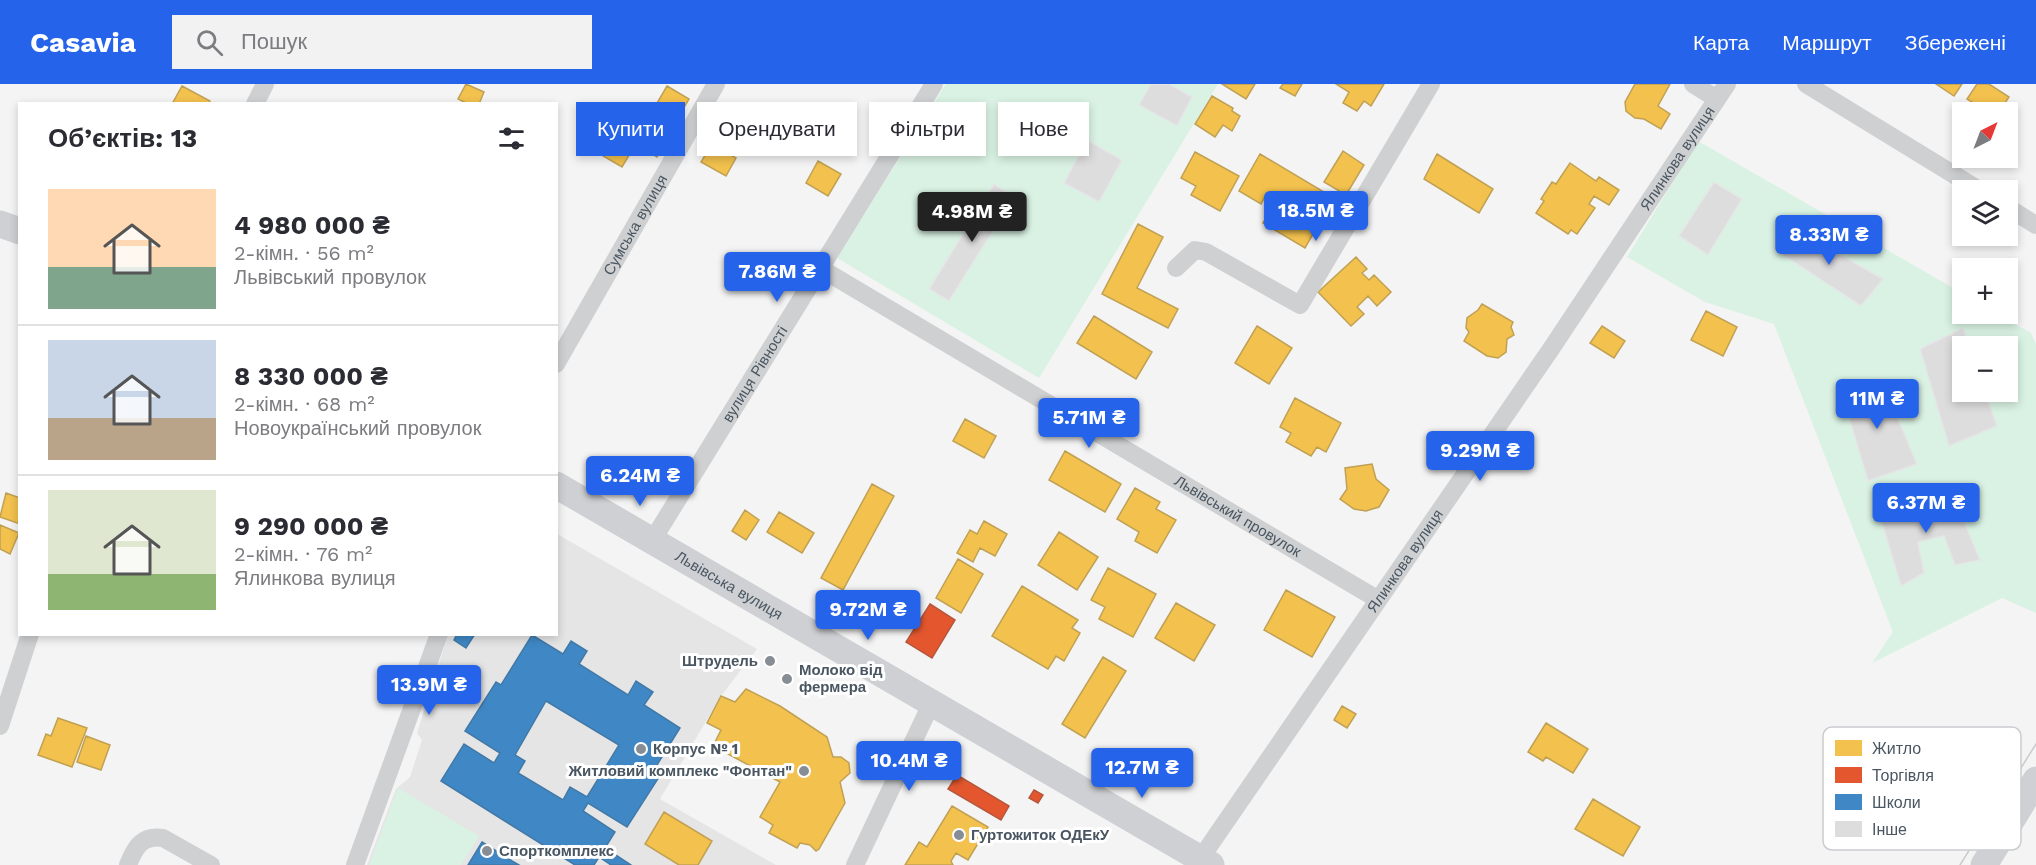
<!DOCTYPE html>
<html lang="uk">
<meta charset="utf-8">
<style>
:root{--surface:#fff;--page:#f2f2f3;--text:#2b2b33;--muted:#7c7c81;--line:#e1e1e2;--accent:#2563eb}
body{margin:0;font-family:"Work Sans",sans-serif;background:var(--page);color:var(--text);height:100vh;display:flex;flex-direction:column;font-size:22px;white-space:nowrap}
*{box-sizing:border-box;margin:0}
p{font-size:20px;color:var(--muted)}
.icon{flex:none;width:33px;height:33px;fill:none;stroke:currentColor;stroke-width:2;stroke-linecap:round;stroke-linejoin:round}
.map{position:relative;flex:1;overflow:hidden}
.side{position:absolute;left:18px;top:18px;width:540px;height:534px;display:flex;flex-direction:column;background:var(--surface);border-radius:0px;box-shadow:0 3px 9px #0003}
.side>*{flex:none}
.banner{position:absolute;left:576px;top:18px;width:570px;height:54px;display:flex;gap:12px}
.needle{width:39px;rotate:42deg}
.tools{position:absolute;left:1952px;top:18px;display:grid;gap:12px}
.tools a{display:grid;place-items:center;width:66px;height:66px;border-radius:0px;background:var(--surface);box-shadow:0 3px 9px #0003;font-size:30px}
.price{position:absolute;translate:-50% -51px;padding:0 14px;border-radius:6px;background:var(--accent);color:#fff;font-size:20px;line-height:39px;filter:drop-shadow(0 2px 3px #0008)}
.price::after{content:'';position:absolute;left:50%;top:36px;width:18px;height:14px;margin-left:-9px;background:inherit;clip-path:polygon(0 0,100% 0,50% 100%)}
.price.selected{background:#222;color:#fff}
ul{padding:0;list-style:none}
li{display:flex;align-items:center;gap:18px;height:150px;padding:0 30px}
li+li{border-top:2px solid var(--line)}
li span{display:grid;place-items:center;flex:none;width:168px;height:120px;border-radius:0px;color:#555}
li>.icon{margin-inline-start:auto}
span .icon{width:72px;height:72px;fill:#fffc;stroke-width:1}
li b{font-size:26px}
h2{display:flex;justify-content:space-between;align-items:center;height:72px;padding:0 30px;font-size:26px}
.pill{padding:0 21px;border-radius:0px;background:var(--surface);box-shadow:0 3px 9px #0003;font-size:21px;line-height:54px}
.pill.selected{background:var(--accent);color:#fff}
header{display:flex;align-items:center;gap:36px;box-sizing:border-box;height:84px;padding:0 30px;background:var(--accent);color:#fff}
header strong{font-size:28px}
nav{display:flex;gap:33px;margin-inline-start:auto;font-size:21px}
.search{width:420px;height:54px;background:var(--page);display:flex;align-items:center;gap:15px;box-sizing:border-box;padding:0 21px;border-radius:0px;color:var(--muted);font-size:22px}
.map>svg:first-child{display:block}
.education{fill:#e6e5e6}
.green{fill:#d9f2e3;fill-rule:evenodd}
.homes{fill:#f2c14e;stroke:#c0a154;stroke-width:1.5}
.shops{fill:#e4572e;stroke:#b6573d;stroke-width:1.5}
.schools{fill:#3f88c5;stroke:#4279a7;stroke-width:1.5;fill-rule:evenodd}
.building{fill:#ddddde;stroke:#e5e6e7;stroke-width:1.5}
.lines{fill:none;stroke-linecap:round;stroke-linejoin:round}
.minor{stroke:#ced0d2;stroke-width:18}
.secondary{stroke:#ced0d4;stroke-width:27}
.tram{stroke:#c9cacc;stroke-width:1.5}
.poi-dot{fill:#868d94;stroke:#fff;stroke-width:2}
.labels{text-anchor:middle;stroke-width:6;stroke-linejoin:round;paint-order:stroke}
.street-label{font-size:15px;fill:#4a5661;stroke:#fff}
.poi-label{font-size:15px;font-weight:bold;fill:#4a5661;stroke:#fff;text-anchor:start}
.key{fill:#fff;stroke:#c9ccd0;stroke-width:1.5}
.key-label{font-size:16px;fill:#4a5661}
</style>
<header>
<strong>Casavia</strong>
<div class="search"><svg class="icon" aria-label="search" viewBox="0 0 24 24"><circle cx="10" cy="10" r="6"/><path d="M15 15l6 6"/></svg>Пошук</div>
<nav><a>Карта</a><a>Маршрут</a><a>Збережені</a></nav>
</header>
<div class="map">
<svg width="2036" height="781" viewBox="0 0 2036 781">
<rect width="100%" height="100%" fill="#f4f4f4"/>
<path class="education" d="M557,450l200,115 -36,47 -61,103 116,66h-409l29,-76 14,-12 12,-37 -5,-7 31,-98 108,-1z"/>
<path class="green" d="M946,0h272l-179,294 -202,-120z
M1698,57l264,152v21h35l34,19 5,11v269l-34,-15 -130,65 21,-31 -119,-308 -69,-22 -78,-45zM1962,262h45v46h-45z
M398,704l81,48 -18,29h-92z"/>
<path class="homes" d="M466,0l18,8 -5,12h-11l-10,-5z
M1222,0h33l-9,15z
M1283,0h19l-7,12 -15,-8z
M1336,0h48l-13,22 -7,-5 -7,10 -14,-8 6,-11z
M1635,0h35l-12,22 12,8 -9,15 -17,-10 -9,-1 -9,-7 -1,-9z
M1936,0h26l-8,12z
M1977,0h12l20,13 -10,15h-11l-21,-13z
M182,2l28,15 -2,3h-36z
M667,2l22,13 -14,24 -22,-13z
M1212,12l21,12 -1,3 8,5 -8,15 -9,-6 -8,12 -20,-13z
M646,43l21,13 -10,17 -21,-12z
M595,47l36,21 -9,15 -36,-21z
M712,60l24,14 -10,18 -25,-14z
M1343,67l21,14 -18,30 -22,-13z
M1195,68l44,24 -19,35 -29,-16 5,-9 -15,-8z
M1260,70l74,44 -29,50 -42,-25 13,-23 -10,-5 -5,9 -22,-13z
M1437,70l56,35 -14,24 -55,-34z
M818,77l23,13 -13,22 -22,-13z
M1570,79l26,18 3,-4 20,13 -10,15 -15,-9 -5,8 6,4 -18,26 -6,-4 -3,4 -32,-21 8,-12 -3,-2 11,-17 4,2z
M1138,140l25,13 -26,51 41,21 -10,19 -66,-34z
M1356,173l11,12 -5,4 7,7 5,-5 17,17 -14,14 -9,-10 -11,11 7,7 -13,12 -33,-34z
M1482,220l31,18 -2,5 3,8 -7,4 -1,13 -8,6 -11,-2 -23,-15 5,-9 -3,-4 1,-10 11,-8z
M1706,227l31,16 -14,29 -32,-16z
M1094,232l58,36 -16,27 -59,-36z
M1257,242l35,22 -23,36 -34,-21z
M1602,242l23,15 -11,17 -24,-15z
M1295,314l46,25 -15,29 -9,-5 -6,9 -25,-14 5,-9 -11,-6z
M965,335l31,17 -12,22 -31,-17z
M1065,367l56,33 -16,28 -56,-32z
M1372,380l4,15 13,11 -10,17 -13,4 -12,-2 -14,-10 7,-10 -2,-21z
M872,400l22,12 -51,94 -22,-12z
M1135,404l25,14 -4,7 20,11 -19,33 -22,-12 4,-9 -22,-13z
M6,409l14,5v26l-20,-7z
M745,426l14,10 -13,20 -14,-9z
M779,428l35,21 -12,20 -35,-21z
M984,437l23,13 -12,22 -15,-8 -7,14 -16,-9 13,-23 7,4z
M0,441l19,8 -9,21 -10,-5z
M1059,448l39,25 -21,33 -39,-25z
M958,475l25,15 -22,39 -25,-15z
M1108,484l48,26 -23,43 -34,-18 6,-12 -14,-7z
M1022,502l56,34 -6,8 8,5 -16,28 -8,-5 -8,13 -56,-33z
M1286,506l49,27 -23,40 -48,-27z
M1176,519l39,22 -21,36 -39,-23z
M1103,573l23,14 -41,67 -23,-14z
M746,605l34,17 47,31 6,20h8l8,6 1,10 -10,9 5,21 -26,46 -3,2 -6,-6 -10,-2 -3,5 -28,-15 4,-8 -13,-8 20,-35 -65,-35 -1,-3 7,-14 -14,-7 14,-27 14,6z
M1342,622l14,8 -9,14 -13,-8z
M58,634l29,10 -15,39 -34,-12 8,-21 5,2z
M1546,639l42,26 -15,24 -27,-16 -3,4 -15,-9z
M86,652l24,9 -9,25 -24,-8z
M1593,715l47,28 -17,29 -48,-27z
M952,722l36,21 -20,33 -12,-7 -5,8 2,4h-48l14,-23 8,5z
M664,728l48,29 -14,24h-19l-34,-21z"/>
<path class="shops" d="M930,520l25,16 -23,38 -26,-16z
M957,691l52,31 -8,14 -53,-31z
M1034,706l9,5 -5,8 -9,-5z"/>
<path class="schools" d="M457,550h18l-9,14 -12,-8z
M532,551l31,19 8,-13 16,10 -8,13 49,31 8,-14 17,11 -9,13 36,23 -28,45 7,4 -32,50 -39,-24 -5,8 32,21 -10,16 26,17h-20l-12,-8 -5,8h-19l-134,-84 23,-37 30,19 6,-10 -35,-22 31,-49 5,3zM546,617l73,44 -32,52 -17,-10 -7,13 -45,-27 7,-12 -10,-6z
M482,758l30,19 7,4h-51z"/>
<path class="building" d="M1151,0h18l23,13 -15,29 -38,-21z
M1087,56l35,20 -23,42 -35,-19z
M1714,98l28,17 -34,56 -29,-19z
M994,100l20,13 -65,104 -20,-12z
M1790,142l93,53 -22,27 -87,-57z
M1963,244l7,18h-8v46h23l12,34 -48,20 -29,-97z
M1881,294l36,86 -49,17 -27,-90z
M1952,408l28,68 -25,5 -11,-29 -26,6 6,31 -23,13 -22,-73z"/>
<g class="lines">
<g class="minor">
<path d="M1693,0l24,15"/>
<path d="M1806,0l173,106"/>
<path d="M255,20l10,-20"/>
<path d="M2007,123l29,18"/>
<path id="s1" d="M820,184l557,331"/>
<path d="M1176,184l19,-18 11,2 94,53 131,-221"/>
<path id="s2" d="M556,280l160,-280"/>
<path id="s3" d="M652,457l282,-457"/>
<path d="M0,642l30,-92"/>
<path d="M128,781c7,-18 14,-30 35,-27l48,27"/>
<path d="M355,781l84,-231"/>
<path d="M855,781l76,-161"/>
<path id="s4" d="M1196,781l355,-516 176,-265"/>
</g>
<g class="secondary">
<path d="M0,140l20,7"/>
<path id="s5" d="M556,401l655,380"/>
<path d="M1984,781l52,-85"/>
</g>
<path class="tram" d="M1960,781l76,-121"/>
</g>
<g class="poi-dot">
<circle cx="770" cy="577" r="6"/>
<circle cx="787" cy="595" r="6"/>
<circle cx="641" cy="665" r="6"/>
<circle cx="804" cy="687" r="6"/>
<circle cx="959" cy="751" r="6"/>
<circle cx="487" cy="767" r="6"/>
</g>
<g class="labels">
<g class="street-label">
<text dy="5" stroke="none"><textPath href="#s4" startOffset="855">Ялинкова вулиця</textPath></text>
<text dy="5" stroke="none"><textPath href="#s2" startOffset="160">Сумська вулиця</textPath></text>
<text dy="5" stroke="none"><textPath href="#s3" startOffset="196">вулиця Рівності</textPath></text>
<text dy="5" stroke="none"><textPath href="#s1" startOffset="486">Львівський провулок</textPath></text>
<text dy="5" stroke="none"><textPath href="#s4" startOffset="369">Ялинкова вулиця</textPath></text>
<text dy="5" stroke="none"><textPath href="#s5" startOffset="200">Львівська вулиця</textPath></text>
</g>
<g class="poi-label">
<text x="758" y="582" text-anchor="end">Штрудель</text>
<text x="799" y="591">Молоко від<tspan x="799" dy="17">фермера</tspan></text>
<text x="653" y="670">Корпус № 1</text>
<text x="792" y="692" text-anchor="end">Житловий комплекс "Фонтан"</text>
<text x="971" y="756">Гуртожиток ОДЕкУ</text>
<text x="499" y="772">Спорткомплекс</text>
</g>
</g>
<rect x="1823" y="643" width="198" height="123" rx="9" class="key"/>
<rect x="1835" y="656" width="27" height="16" fill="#f2c14e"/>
<rect x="1835" y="683" width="27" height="16" fill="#e4572e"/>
<rect x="1835" y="710" width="27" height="16" fill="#3f88c5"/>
<rect x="1835" y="737" width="27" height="16" fill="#ddddde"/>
<g class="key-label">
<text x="1872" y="670">Житло</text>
<text x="1872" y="697">Торгівля</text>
<text x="1872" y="724">Школи</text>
<text x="1872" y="751">Інше</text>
</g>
</svg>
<div class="tools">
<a><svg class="needle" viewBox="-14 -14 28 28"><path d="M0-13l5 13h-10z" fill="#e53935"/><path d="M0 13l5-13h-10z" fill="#7c7c81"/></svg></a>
<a><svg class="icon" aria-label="layers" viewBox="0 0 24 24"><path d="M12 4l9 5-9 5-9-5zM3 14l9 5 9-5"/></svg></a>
<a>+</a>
<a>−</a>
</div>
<b class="price" style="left:1316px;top:158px">18.5M ₴</b>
<b class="price selected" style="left:972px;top:159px">4.98M ₴</b>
<b class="price" style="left:1829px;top:182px">8.33M ₴</b>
<b class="price" style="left:777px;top:219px">7.86M ₴</b>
<b class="price" style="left:1877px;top:346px">11M ₴</b>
<b class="price" style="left:1089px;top:365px">5.71M ₴</b>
<b class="price" style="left:1480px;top:398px">9.29M ₴</b>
<b class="price" style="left:640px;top:423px">6.24M ₴</b>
<b class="price" style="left:1926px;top:450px">6.37M ₴</b>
<b class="price" style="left:868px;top:557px">9.72M ₴</b>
<b class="price" style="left:429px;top:632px">13.9M ₴</b>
<b class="price" style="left:909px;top:708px">10.4M ₴</b>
<b class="price" style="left:1142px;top:715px">12.7M ₴</b>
<div class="banner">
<a class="pill selected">Купити</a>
<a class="pill">Орендувати</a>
<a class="pill">Фільтри</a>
<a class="pill">Нове</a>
</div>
<section class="side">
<h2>Об’єктів: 13<svg class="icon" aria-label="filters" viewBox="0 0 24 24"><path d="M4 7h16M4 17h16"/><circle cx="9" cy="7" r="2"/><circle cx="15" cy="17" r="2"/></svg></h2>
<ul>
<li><span style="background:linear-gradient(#ffd9b3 65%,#7fa58c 0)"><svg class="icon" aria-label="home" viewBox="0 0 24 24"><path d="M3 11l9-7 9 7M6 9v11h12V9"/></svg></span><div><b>4 980 000 ₴</b><p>2-кімн. · 56 m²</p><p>Львівський провулок</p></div></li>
<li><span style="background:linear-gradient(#c9d6e8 65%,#b9a48a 0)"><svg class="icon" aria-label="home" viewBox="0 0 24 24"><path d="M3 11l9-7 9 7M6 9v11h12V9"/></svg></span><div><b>8 330 000 ₴</b><p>2-кімн. · 68 m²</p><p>Новоукраїнський провулок</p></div></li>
<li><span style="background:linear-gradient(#dfe7d0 70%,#8fb573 0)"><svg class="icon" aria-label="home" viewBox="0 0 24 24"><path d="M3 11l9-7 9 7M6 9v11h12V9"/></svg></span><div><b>9 290 000 ₴</b><p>2-кімн. · 76 m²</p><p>Ялинкова вулиця</p></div></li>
</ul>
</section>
</div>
